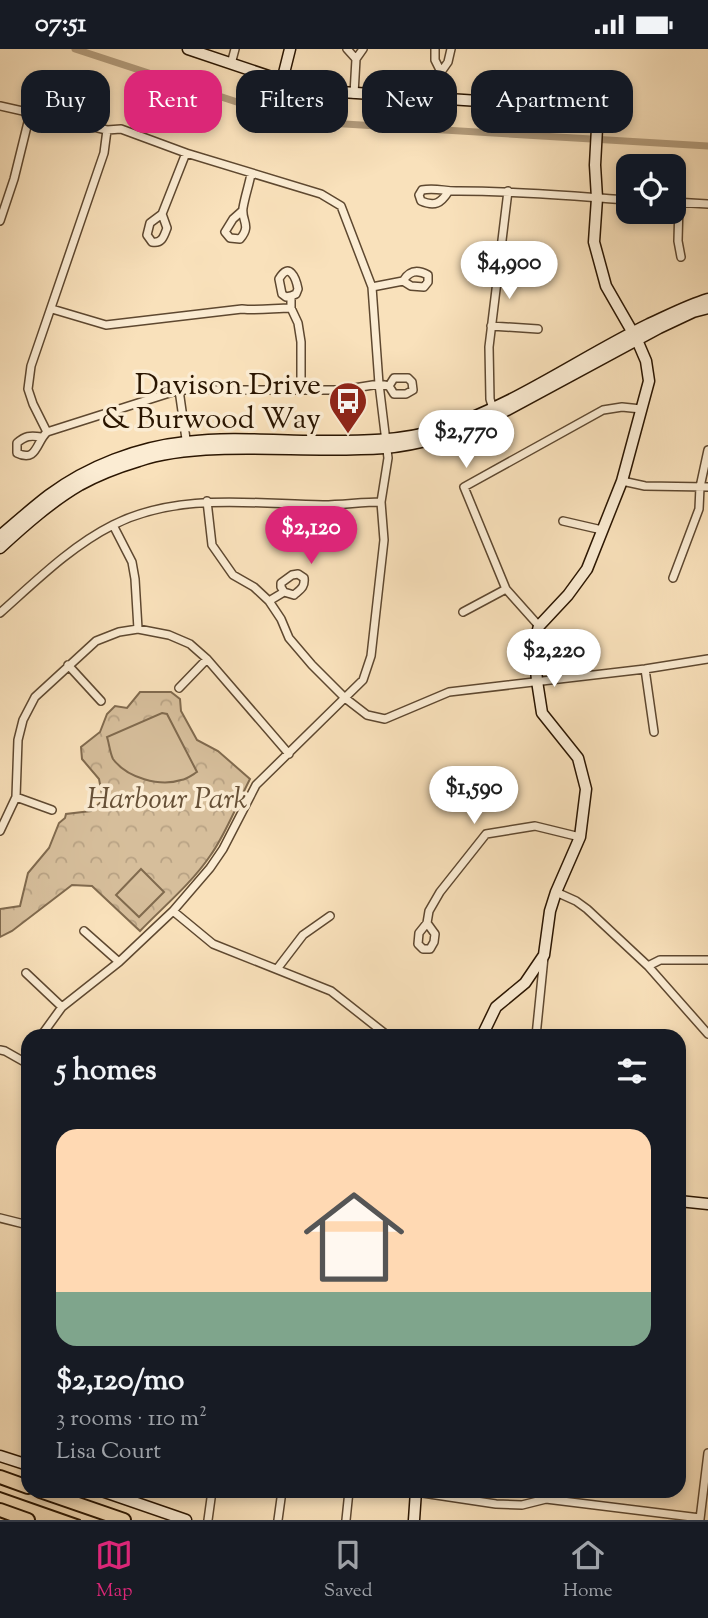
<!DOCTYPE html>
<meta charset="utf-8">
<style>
:root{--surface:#171b24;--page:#20242c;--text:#f1f3f6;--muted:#9ea1a6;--line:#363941;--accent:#db2777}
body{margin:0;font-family:"Sorts Mill Goudy",serif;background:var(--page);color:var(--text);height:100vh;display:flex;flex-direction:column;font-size:26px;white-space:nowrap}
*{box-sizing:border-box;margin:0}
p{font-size:23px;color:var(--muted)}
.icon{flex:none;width:38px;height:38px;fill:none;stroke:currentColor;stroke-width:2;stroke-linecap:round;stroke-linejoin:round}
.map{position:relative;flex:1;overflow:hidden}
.drawer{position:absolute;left:21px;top:980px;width:665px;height:469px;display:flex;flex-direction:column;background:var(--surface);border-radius:21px;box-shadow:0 4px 10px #0003}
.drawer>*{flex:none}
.hud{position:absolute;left:21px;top:21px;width:667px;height:63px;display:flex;gap:14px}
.buttons{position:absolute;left:616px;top:105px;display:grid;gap:14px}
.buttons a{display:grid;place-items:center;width:70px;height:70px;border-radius:14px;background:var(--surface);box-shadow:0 4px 10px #0003;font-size:35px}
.price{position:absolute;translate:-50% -60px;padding:0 16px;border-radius:24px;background:#fff;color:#222;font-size:23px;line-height:46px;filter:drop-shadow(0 2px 4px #0008)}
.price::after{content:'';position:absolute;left:50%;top:42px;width:21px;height:16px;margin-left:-10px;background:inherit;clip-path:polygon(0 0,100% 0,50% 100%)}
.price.selected{background:var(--accent);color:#fff}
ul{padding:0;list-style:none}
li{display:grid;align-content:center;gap:14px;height:371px;padding:0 35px}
li span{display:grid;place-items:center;height:217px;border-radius:21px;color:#555}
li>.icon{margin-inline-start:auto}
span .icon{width:126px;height:126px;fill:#fffc;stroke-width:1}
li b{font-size:30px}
h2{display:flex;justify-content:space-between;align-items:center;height:84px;padding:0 35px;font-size:30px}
.chip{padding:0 24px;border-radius:21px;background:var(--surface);box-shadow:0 4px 10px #0003;font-size:24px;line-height:63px}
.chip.selected{background:var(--accent);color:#fff}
.status{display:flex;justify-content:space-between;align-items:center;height:49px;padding:0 35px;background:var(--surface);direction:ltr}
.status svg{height:19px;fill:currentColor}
.tab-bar{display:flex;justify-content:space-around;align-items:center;height:98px;border-top:2px solid var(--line);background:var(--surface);font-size:19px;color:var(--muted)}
.tab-bar a{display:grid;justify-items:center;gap:4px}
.tab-bar .selected{color:var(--accent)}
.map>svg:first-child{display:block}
.park{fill:url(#park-crowns);stroke:#806a4e;stroke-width:2}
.garden{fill:#d6be9b;stroke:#806a4e;stroke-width:2}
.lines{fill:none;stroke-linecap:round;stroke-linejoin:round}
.canal{stroke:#b39c7c;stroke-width:7}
.street-casing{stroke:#5e4830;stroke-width:10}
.secondary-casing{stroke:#2a1501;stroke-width:13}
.highway-casing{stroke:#2a1501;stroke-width:16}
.street{stroke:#fbecd3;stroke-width:7}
.secondary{stroke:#fbecd3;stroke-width:10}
.highway{stroke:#f9e1bb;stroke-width:12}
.tram{stroke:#2a1501;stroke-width:2}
.labels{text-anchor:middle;stroke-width:7;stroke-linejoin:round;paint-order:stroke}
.poi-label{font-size:30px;fill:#2a1501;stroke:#fbecd3;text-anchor:end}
.park-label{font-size:30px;font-style:italic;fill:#665037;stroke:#fbecd3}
</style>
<div class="status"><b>07:51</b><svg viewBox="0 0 49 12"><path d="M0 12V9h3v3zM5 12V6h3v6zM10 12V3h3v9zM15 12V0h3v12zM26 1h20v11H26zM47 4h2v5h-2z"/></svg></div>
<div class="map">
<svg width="708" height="1471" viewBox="0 0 708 1471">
<defs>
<pattern id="park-crowns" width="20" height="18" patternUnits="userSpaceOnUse" patternTransform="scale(1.75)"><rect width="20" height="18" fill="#d6be9b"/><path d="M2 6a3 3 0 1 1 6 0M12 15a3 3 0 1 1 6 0" fill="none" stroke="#b8a284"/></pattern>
</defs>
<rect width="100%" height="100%" fill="#f9e1bb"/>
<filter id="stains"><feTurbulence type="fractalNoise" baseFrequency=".00286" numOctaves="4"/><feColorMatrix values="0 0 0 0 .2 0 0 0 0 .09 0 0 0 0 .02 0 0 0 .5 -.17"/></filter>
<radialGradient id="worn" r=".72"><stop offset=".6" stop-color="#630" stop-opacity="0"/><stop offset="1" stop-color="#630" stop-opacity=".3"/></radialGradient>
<path class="park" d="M140,643h31l9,7 1,12 16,29 21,11 32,28c-13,25 -24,55 -40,77 -19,28 -47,51 -70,75l-48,-45 -20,-1 -60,46 -12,6v-28l20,-3 8,-33 21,-25 10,-25 6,-5 1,-4 25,-3 12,-11 -4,-21 -17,-20 -1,-12 19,-15 7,-18 8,-8 12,2z"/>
<path class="garden" d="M162,664l5,1 30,58c-5,3 -10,7 -16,8 -21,7 -54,-2 -68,-21 -3,-6 -4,-16 -6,-22z
M141,820l23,23 -25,25 -23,-22z"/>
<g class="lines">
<path class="canal" d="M75,0l220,72 413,25"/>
<defs>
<path id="street" d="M347,0l9,10
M435,0v11l6,12 -1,26
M231,15l4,-15
M441,23l7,-10 3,-13
M354,45l2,-35 7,-10
M0,57l107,24 14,-1 65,24 135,41 20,12 31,81 7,97 9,74 -7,44 3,38 -13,116 -8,24 -107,105 -33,64 -13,19 -37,43 -54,51 -57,45 -21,29
M448,143c-7,11 -13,15 -27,9l-2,-6 3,-5c14,-3 24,2 37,1 57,0 113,5 169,9
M674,153l34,2
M679,154l-1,38 3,16
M242,162l-9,8 -8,13 5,6 10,1c12,-14 1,-18 3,-31 2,-12 6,-23 8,-34
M162,165l5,14c-3,8 -5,16 -15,14l-5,-7 3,-12 12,-9 24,-61
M0,172l14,-42 16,-65
M372,238l31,-6 8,5 13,1 4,-5v-7c-11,-6 -19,-4 -25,6
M291,247l-5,1 -4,-3 -3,-15c10,-18 17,-1 19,10l-2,5 -5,2v12l7,15 3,19v47
M52,260l54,16 136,-16c17,2 33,-1 49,-1
M491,277l47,3
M179,341l8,56
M494,363l-4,-13 -1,-52 19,-156
M47,383l-14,-28 -5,-15 3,-23 73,-213 3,-23
M41,388c-11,-2 -16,-1 -24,6v10c20,10 19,-11 30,-21l132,-42h163l37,-6 10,2 5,8h12l7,-4 -1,-8 -4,-4h-14l-5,8
M622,432l23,5 63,1
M207,452l5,44 21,30 21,12 15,14 12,18 8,19 23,27 33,33 22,17 18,4 64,-27 196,-23 63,-10
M563,472l39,9
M113,476l19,37 3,17 3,50
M673,529l26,-69 1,-22 8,-37
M269,552l15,-9 10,3c7,-6 11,-8 10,-17l-6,-4 -6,1 -11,8v4l3,5
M463,563l43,-23
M0,564c35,-31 71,-67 113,-88 65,-33 140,-21 210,-20 19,0 39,-3 58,-3
M539,577l-33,-37 -42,-102 139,-77 19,-3 19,2
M68,616l33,36
M645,620l9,63
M179,639l28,-29
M16,748l36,13
M0,782l16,-34 2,-57 5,-20 12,-23 61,-56 23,-9 19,-3 31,6 21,9 17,15 82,95
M556,843l20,9 11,8 61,57 60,68
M173,862l40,33 118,47 57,45
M427,874l8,11 -1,8 -4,7h-7l-5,-5 1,-11 8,-10 2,-12 11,-19 46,-58 49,-8 45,11
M84,882l35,31
M648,917l12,-6h48
M277,920l26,-34 27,-19
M26,924l36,34
M536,987l8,-79
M0,1001l5,1 23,13
M0,1169l28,7
M416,1443l80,12 26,1 24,-6 154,19
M700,1470l8,-66
M208,1471l4,-29
M278,1471l4,-29
M346,1471l3,-29"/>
<path id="secondary" d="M188,0l122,41 279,18 8,6v14l-2,37 2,33 -3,44 12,44 31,54 9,21 3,20 -27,100 -35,88 -19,26 -29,31 -5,19 3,36 5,32 36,45 8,31 -6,48 -24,55 -6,19 -6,44 -19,28 -29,24 -14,29
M282,32l8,-32
M0,487c16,-14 32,-28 49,-41 39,-29 89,-48 137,-53 39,-5 79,-2 117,-1 46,0 93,2 138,-12 72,-23 140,-72 208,-105 20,-9 39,-19 59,-25
M0,499c25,-23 51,-46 80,-63 18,-10 39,-18 59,-24 25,-9 53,-11 79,-12 55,-2 111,3 166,-1 39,-3 76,-16 112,-32l163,-88 34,-16 15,-4
M679,1152l29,3
M0,1407l28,9
M102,1442l84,29
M414,1471l2,-29"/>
<path id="highway" d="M0,1428l28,10
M40,1442l84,29
M0,1461l28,10"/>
</defs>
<use href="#street" class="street-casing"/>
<use href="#secondary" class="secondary-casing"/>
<use href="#highway" class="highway-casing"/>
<use href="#street" class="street"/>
<use href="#secondary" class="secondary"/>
<use href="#highway" class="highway"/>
<path class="tram" d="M0,1443l80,28"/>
</g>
<defs>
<symbol id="bus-pin" viewBox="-11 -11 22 30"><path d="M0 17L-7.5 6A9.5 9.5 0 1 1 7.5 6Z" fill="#8f2418" stroke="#fbecd3"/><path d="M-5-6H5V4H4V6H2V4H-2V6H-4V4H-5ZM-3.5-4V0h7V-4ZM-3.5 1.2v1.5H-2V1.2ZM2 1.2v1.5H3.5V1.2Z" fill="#fff"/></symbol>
</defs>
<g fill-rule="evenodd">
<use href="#bus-pin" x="326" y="330" width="44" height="60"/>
</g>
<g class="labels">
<g class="poi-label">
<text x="321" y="345">Davison Drive<tspan x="321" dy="34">&amp; Burwood Way</tspan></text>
</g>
<g class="park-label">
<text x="167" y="759">Harbour Park</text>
</g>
</g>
<rect width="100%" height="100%" filter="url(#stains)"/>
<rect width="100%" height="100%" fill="url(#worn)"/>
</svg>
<div class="buttons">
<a><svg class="icon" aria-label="locate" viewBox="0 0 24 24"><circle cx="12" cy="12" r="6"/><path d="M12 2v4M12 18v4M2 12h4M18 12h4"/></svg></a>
</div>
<b class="price" style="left:509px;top:252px">$4,900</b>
<b class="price" style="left:466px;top:421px">$2,770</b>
<b class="price selected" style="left:311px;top:517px">$2,120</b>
<b class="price" style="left:554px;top:640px">$2,220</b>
<b class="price" style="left:474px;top:777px">$1,590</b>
<div class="hud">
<a class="chip">Buy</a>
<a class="chip selected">Rent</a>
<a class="chip">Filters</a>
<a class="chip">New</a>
<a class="chip">Apartment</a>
</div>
<section class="drawer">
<h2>5 homes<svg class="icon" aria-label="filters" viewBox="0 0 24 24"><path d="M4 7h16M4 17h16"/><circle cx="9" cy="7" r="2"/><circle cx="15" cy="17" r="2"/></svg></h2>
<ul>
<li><span style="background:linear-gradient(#ffd9b3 75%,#7fa58c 0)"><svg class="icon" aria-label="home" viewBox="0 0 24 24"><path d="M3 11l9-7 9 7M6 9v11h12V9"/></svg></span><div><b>$2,120/mo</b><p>3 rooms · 110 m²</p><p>Lisa Court</p></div></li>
</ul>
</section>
</div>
<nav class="tab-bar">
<a class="selected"><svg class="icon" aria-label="map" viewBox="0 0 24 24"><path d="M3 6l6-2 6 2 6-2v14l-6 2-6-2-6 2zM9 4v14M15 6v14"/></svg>Map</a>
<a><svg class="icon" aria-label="saved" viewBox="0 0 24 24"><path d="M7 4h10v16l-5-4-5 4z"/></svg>Saved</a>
<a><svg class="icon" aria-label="home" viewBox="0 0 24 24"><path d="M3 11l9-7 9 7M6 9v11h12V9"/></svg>Home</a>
</nav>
